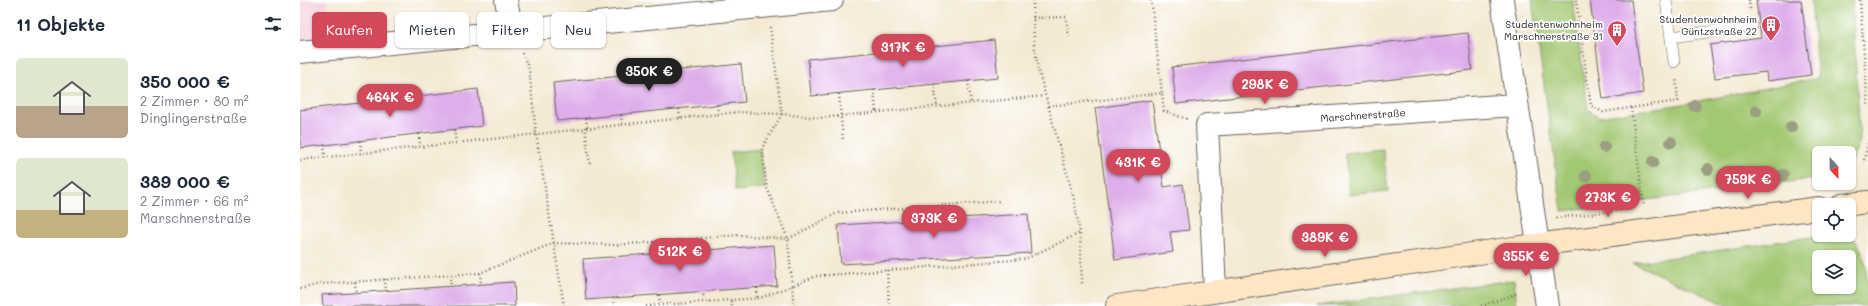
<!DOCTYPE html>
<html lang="de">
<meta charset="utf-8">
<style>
:root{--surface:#fff;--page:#f6f6f7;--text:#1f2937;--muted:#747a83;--accent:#d1495b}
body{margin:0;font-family:Mali,sans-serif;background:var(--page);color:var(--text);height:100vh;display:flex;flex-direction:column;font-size:15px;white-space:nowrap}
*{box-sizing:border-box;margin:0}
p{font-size:13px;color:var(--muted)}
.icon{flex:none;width:22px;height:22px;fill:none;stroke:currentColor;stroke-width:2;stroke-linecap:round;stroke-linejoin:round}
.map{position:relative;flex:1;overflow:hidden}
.sheet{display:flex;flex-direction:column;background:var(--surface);width:300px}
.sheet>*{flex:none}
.hud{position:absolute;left:12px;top:12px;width:380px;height:36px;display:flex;gap:8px}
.needle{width:26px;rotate:158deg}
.fabs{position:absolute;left:1512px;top:146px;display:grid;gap:8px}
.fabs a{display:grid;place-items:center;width:44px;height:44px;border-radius:6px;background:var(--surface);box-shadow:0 1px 3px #0004;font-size:20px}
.price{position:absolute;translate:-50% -34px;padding:0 9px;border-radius:14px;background:var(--accent);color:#fff;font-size:13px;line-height:26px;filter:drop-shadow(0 1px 2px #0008)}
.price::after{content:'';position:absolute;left:50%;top:24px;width:12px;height:9px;margin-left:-6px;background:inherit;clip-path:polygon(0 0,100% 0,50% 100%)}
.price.on{background:#222;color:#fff}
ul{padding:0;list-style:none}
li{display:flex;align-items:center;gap:12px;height:100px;padding:0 16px}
li span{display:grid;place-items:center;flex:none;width:112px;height:80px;border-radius:6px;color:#555}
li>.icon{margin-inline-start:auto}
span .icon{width:48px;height:48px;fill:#fffc;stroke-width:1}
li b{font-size:17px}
h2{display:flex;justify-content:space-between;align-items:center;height:48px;padding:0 16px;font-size:17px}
.chip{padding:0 14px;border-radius:6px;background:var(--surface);box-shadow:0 1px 3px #0004;font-size:14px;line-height:36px}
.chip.on{background:var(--accent);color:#fff}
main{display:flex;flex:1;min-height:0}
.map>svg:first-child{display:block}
.built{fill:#f4cfdd}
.green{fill:#a3c872;stroke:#607247;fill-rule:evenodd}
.building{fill:#deadeb}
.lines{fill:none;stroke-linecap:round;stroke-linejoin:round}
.lane-casing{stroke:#68645c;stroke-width:12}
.street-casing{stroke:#68645c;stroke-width:24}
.secondary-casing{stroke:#68645c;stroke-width:24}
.path{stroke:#68645c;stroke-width:2.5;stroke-dasharray:1 3;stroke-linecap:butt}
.lane{stroke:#fff;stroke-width:11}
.street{stroke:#fff;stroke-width:22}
.secondary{stroke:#fce6c4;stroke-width:22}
.tree{fill:#9b9e81}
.labels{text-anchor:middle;stroke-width:3.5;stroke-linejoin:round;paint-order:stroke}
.poi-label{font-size:10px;fill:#1c1c1c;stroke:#fff;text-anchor:end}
.street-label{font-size:10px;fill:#1c1c1c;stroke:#fff}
</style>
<main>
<section class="sheet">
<h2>11 Objekte<svg class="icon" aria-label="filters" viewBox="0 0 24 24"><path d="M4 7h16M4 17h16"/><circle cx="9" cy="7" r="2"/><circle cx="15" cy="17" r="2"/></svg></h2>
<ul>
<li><span style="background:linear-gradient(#dfe7d0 60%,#b9a48a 0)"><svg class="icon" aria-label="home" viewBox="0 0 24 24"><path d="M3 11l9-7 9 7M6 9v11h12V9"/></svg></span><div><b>350 000 €</b><p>2 Zimmer · 80 m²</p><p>Dinglingerstraße</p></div></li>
<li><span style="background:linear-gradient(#dfe7d0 65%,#c2b280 0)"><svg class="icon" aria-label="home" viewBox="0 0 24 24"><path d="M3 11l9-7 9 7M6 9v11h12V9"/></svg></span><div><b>389 000 €</b><p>2 Zimmer · 66 m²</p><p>Marschnerstraße</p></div></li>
</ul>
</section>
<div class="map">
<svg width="1568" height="306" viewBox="0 0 1568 306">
<rect width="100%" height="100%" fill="#fff"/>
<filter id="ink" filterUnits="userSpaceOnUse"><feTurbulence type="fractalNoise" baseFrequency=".025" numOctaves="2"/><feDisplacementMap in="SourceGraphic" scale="8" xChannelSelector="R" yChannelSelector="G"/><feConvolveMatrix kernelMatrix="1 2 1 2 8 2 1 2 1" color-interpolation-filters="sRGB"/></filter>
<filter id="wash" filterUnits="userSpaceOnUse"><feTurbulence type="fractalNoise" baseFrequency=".012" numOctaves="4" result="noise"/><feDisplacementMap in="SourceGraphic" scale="16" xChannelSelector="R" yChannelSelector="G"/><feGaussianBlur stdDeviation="0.9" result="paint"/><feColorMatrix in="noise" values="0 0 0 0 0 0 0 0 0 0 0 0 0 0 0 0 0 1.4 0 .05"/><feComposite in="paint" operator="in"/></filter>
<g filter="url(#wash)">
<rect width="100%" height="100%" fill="#f4e9d2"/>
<path class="built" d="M0,0h27l4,40 -31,2z"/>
<path class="green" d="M1232,0h41l15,109 11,8 90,-14 129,-25 -7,-78h41l8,140 -9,22 -2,2v-11h-30v25l-257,33z
M460,149l5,39 -30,3 -4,-39z
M1083,149l5,42 -39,4 -4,-42z
M1524,235c7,0 18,-2 25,0 19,11 19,48 19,71h-139l-96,-43zM1519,257h30v30h-30z
M1214,280l3,26h-200z"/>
<g id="blocks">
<path class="building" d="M1290,0h41l12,93 -40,6z
M1456,0h45l10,75 -44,6 -1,-9 -51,6 -5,-33 51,-7z
M1168,33l4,37 -296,34 -4,-37z
M694,40l4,38 -187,18 -3,-37z
M441,64l4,38 -188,19 -4,-38z
M178,89l4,37 -182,22v-38z
M852,100l12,87 19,-3 6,46 -19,2 3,20 -58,8 -20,-152z
M728,214l3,39 -190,11 -3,-39z
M474,245l3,41 -191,14 -3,-41z
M214,282l1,24h-192l-1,-11z"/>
</g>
</g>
<g filter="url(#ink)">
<use href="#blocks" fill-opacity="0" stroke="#68645c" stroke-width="1"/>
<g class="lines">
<defs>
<path id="lane" d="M1366,0l8,62
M1371,37l81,-11"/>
<path id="street" d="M206,0l6,32
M1202,0l45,306
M0,52l532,-52
M915,290l-8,-165 309,-20"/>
<path id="secondary" d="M1542,205l26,-3
M817,306l396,-58 306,-40"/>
</defs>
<use href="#lane" class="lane-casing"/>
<use href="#street" class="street-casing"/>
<use href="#secondary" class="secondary-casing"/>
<path class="path" d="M733,0l1,44 4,25 36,130 6,34 2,52
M851,0l11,93
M1276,0l15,106 12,6 75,-11 -2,-23
M1449,0l1,9
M1560,0l8,107
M733,18l33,-1 3,19
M470,27l12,87 -20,34 5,40 21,51 4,47 24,-10 209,-17 55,-26
M222,53l7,16 7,64 28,173
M668,81l3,22
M634,84l3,22
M574,90l2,22
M539,94l4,47
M417,105l1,9
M748,106l114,-13 2,18 23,8
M1331,108l13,99
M379,109l1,9
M321,115l1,9
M286,118l1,9
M285,127l5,39
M154,130l2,12
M119,134l1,12
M60,141l1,12
M24,145l1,12
M0,160l438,-48 44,2 37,4 225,-22
M1564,160l4,-17
M1549,178h2
M1516,184l11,-1
M1256,218l65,-8
M587,270l2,36
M180,273l1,12
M150,275l1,12
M85,279l1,12
M55,282l1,11
M457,288v11
M0,289l20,-5 160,-11 74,-30 63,2 121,-10 50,4 49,-26 164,-12
M403,291l1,11
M359,295l1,10
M313,298l1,8
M431,301l1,5
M346,306l114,-8 32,-12 2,20
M1181,306l35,-12"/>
<use href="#lane" class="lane"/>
<use href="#street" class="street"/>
<use href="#secondary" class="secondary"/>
</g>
<g class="tree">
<circle cx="1395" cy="106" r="6"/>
<circle cx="1456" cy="111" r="6"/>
<circle cx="1491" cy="127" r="6"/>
<circle cx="1371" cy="142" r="6"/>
<circle cx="1304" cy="147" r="6"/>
<circle cx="1353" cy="162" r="6"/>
<circle cx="1408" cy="169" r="6"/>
<circle cx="1483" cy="175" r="6"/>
<circle cx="1286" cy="176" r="6"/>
</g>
</g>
<defs>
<symbol id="building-pin" viewBox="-11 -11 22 30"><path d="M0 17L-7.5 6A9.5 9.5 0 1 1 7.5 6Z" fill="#d1495b" stroke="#fff"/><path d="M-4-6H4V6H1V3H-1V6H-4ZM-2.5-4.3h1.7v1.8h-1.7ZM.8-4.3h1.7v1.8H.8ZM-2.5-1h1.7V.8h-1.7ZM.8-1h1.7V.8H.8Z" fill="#fff"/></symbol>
</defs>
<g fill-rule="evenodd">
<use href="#building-pin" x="1460" y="14" width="22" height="30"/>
<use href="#building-pin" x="1306" y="19" width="22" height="30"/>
</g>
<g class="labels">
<g class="poi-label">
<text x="1457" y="23">Studentenwohnheim<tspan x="1457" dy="12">Güntzstraße 22</tspan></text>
<text x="1303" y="28">Studentenwohnheim<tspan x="1303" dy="12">Marschnerstraße 31</tspan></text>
</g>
<g class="street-label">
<text transform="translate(1063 115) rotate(-4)" y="4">Marschnerstraße</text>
</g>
</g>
</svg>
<div class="fabs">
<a><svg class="needle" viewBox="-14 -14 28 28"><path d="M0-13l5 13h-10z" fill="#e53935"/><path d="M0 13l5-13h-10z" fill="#747a83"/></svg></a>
<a><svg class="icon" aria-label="locate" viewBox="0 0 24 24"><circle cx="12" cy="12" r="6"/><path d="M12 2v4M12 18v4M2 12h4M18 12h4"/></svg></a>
<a><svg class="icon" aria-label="layers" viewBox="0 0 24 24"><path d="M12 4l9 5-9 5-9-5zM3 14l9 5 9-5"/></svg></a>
</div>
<b class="price" style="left:603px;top:68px">317K €</b>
<b class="price on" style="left:349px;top:92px">350K €</b>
<b class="price" style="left:965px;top:105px">298K €</b>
<b class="price" style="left:90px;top:118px">464K €</b>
<b class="price" style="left:838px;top:183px">431K €</b>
<b class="price" style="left:1448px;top:200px">759K €</b>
<b class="price" style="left:1308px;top:218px">273K €</b>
<b class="price" style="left:634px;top:239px">373K €</b>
<b class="price" style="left:1025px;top:258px">389K €</b>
<b class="price" style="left:380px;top:272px">512K €</b>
<b class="price" style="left:1226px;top:277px">355K €</b>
<div class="hud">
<a class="chip on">Kaufen</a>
<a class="chip">Mieten</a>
<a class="chip">Filter</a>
<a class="chip">Neu</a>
</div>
</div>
</main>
